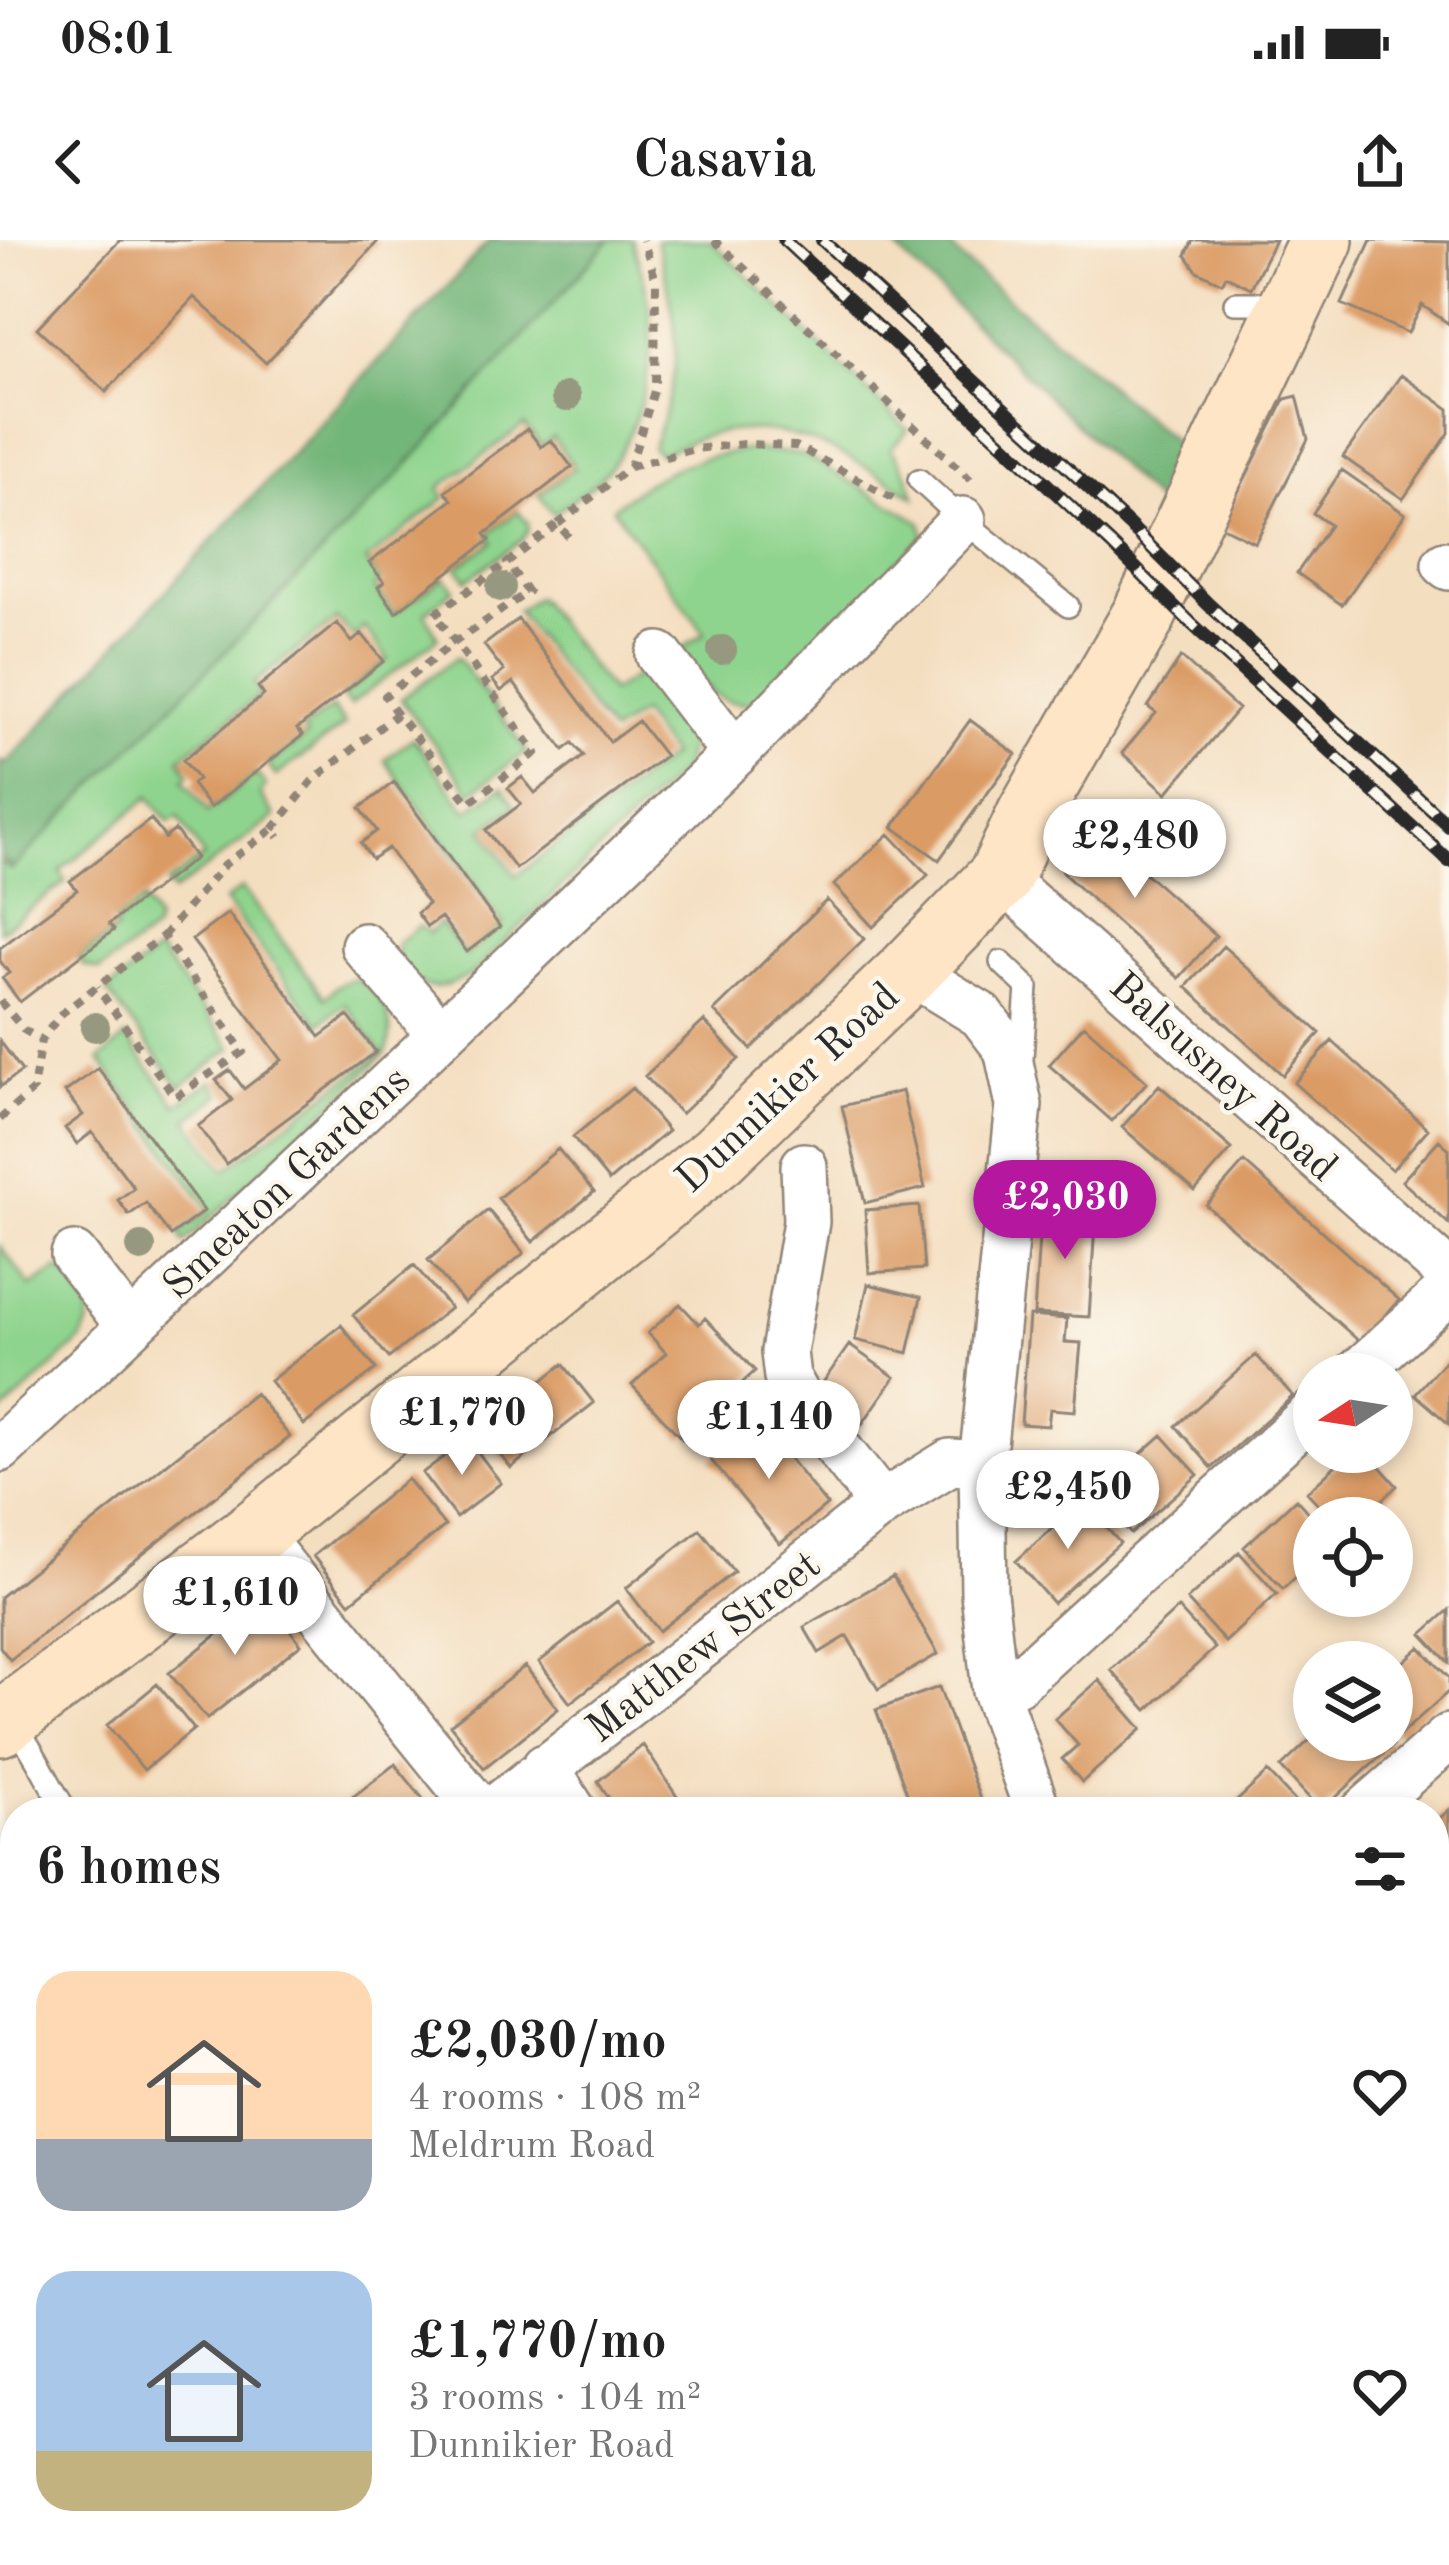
<!DOCTYPE html>
<meta charset="utf-8">
<style>
:root{--surface:#fff;--page:#f6f6f6;--text:#222;--muted:#767676;--accent:#b5179e}
body{margin:0;font-family:"Old Standard TT",serif;background:var(--page);color:var(--text);height:100vh;display:flex;flex-direction:column;font-size:45px;white-space:nowrap}
*{box-sizing:border-box;margin:0}
p{font-size:39px;color:var(--muted)}
.icon{flex:none;width:66px;height:66px;fill:none;stroke:currentColor;stroke-width:2;stroke-linecap:round;stroke-linejoin:round}
.map{position:relative;flex:1;overflow:hidden}
.side{position:absolute;left:0px;top:1557px;width:1449px;height:768px;display:flex;flex-direction:column;background:var(--surface);border-radius:48px 48px 0 0;box-shadow:0 6px 18px #0003}
.side>*{flex:none}
.needle{width:78px;rotate:258deg}
.fabs{position:absolute;left:1293px;top:1113px;display:grid;gap:24px}
.fabs a{display:grid;place-items:center;width:120px;height:120px;border-radius:50%;background:var(--surface);box-shadow:0 6px 18px #0003;font-size:60px}
.price{position:absolute;translate:-50% -102px;padding:0 27px;border-radius:42px;background:#fff;color:#222;font-size:39px;line-height:78px;filter:drop-shadow(0 3px 6px #0008)}
.price::after{content:'';position:absolute;left:50%;top:72px;width:36px;height:27px;margin-left:-18px;background:inherit;clip-path:polygon(0 0,100% 0,50% 100%)}
.price.on{background:var(--accent);color:#fff}
ul{padding:0;list-style:none}
li{display:flex;align-items:center;gap:36px;height:300px;padding:0 36px}
li span{display:grid;place-items:center;flex:none;width:336px;height:240px;border-radius:36px;color:#555}
li>.icon{margin-inline-start:auto}
span .icon{width:144px;height:144px;fill:#fffc;stroke-width:1}
li b{font-size:51px}
h2{display:flex;justify-content:space-between;align-items:center;height:144px;padding:0 36px;font-size:51px}
.status{display:flex;justify-content:space-between;align-items:center;height:84px;padding:0 60px;background:var(--surface);direction:ltr}
.status svg{height:33px;fill:currentColor}
header{display:flex;justify-content:space-between;align-items:center;height:156px;padding:0 36px;background:var(--surface);font-size:54px;font-weight:800}
.map>svg:first-child{display:block}
.green{fill:#8fd48e;stroke:#5d805c;stroke-width:3}
.forest{fill:#73b679;stroke:#4f7052;stroke-width:3}
.building{fill:#db9b65}
.lines{fill:none;stroke-linecap:round;stroke-linejoin:round}
.lane-casing{stroke:#908476;stroke-width:26}
.street-casing{stroke:#908476;stroke-width:50}
.secondary-casing{stroke:#908476;stroke-width:68}
.path{stroke:#908476;stroke-width:8;stroke-dasharray:9 9;stroke-linecap:butt}
.lane{stroke:#fff;stroke-width:21}
.street{stroke:#fff;stroke-width:45}
.secondary{stroke:#fee5c5;stroke-width:63}
.rail-casing{stroke:#2b2b2b;stroke-width:14}
.rail{stroke:#fbf7ec;stroke-width:9;stroke-dasharray:27;stroke-linecap:butt}
.tree{fill:#96987f}
.labels{text-anchor:middle;stroke-width:9;stroke-linejoin:round;paint-order:stroke}
.street-label{font-size:42px;fill:#2b2b2b;stroke:#fbf7ec}
</style>
<div class="status"><b>08:01</b><svg viewBox="0 0 49 12"><path d="M0 12V9h3v3zM5 12V6h3v6zM10 12V3h3v9zM15 12V0h3v12zM26 1h20v11H26zM47 4h2v5h-2z"/></svg></div>
<header><svg class="icon" aria-label="back" viewBox="0 0 24 24"><path d="M15 5l-7 7 7 7"/></svg>Casavia<svg class="icon" aria-label="share" viewBox="0 0 24 24"><path d="M12 15V3M7 8l5-5 5 5M5 13v7h14v-7"/></svg></header>
<div class="map">
<svg width="1449" height="2325" viewBox="0 0 1449 2325">
<rect width="100%" height="100%" fill="#fbf7ec"/>
<filter id="ink" filterUnits="userSpaceOnUse"><feTurbulence type="fractalNoise" baseFrequency=".00833" numOctaves="2"/><feDisplacementMap in="SourceGraphic" scale="24" xChannelSelector="R" yChannelSelector="G"/><feConvolveMatrix kernelMatrix="1 2 1 2 8 2 1 2 1" color-interpolation-filters="sRGB"/></filter>
<filter id="wash" filterUnits="userSpaceOnUse"><feTurbulence type="fractalNoise" baseFrequency=".004" numOctaves="4" result="noise"/><feDisplacementMap in="SourceGraphic" scale="48" xChannelSelector="R" yChannelSelector="G"/><feGaussianBlur stdDeviation="2.7" result="paint"/><feColorMatrix in="noise" values="0 0 0 0 0 0 0 0 0 0 0 0 0 0 0 0 0 1.4 0 .05"/><feComposite in="paint" operator="in"/></filter>
<g filter="url(#wash)">
<rect width="100%" height="100%" fill="#f4dec0"/>
<path class="green" d="M608,0h24c8,26 18,56 19,83 2,50 -14,112 -46,150 -14,16 -35,28 -52,41l-14,-19 36,-27 -22,-31 -11,8 -18,-20 -85,63 6,10 -79,63 14,20 -6,6 20,27 50,-37 10,12 -29,24 13,25 -88,67 -8,-8 46,-38 -24,-32 -10,10 -17,-18 -83,64 6,12 -80,63 9,16 -5,6 24,32 49,-38 9,12 -6,8 15,23 -102,75 -6,-8 37,-27 -26,-41 -9,6 -20,-25 -89,74 6,11 -66,49v-69l11,8z
M656,0h54l198,190 -17,18 16,26 8,23c-66,-42 -130,-83 -211,-61 -15,4 -30,12 -44,18l-8,-6c34,-82 27,-124 4,-208z
M752,209l52,6 117,67 3,13 -155,161c-48,21 -67,-9 -87,-48l23,-15 -92,-125c47,-39 79,-50 139,-59z
M518,271l10,12v8l-6,9 -55,40 -10,-13 36,-25 -4,-8z
M537,357l74,95 37,-24 40,57 1,18 -5,25 -215,208c-37,17 -41,17 -71,-10l-1,-23 22,-17 10,7 11,-10 26,32 37,-31 -118,-164 28,-22 54,73 36,-24 12,19 -32,23 33,47 155,-120 -31,-43 -29,21 -94,-123z
M457,417l70,94 -56,42 -70,-94z
M332,468l13,17 -69,51 -8,-11 39,-29 -4,-7z
M242,648l83,110 11,-11 15,-8c33,9 46,44 35,74l-202,190 -4,-10 30,-23 -110,-150 26,-23 51,68 35,-24 9,14 -33,25 37,50 157,-117 -37,-49 -26,20 -94,-123z
M144,661l12,20 -1,9 -55,40 -16,-4 -6,-7 38,-28 -1,-8z
M158,711l74,97 -52,39 -73,-96z
M0,1006l31,41 28,-18 31,29 -1,25 -7,16 -82,76z"/>
<path class="forest" d="M490,0h120l-208,231 -389,397 -13,-11v-97l6,4z
M888,0h57l20,22 227,195 -21,60z"/>
<g id="blocks">
<path class="building" d="M120,0h259l-113,123 -72,-66 -88,95 -69,-64z
M1193,0h82l-24,48 -25,-12 -4,7 -25,-12 -11,-16z
M1371,0l78,2v82l-27,-19 -14,28 -66,-29z
M1401,135l48,34v24l-46,66 -60,-42z
M1297,156l11,43 -53,104 -34,-17 64,-127z
M527,189l14,18 10,-7 21,27 -87,67 5,6 -94,72 -18,-25 6,-5 -15,-19 83,-63 -7,-9z
M1342,230l63,44 -63,91 -45,-32 33,-48 -17,-12z
M518,379l92,123 28,-21 27,35 -149,113 -30,-39 35,-26 -13,-16 14,-11 13,16 49,-37 -11,-13 -9,7 -51,-68 -12,9 -9,-11 12,-9 -20,-26z
M337,383l15,19 10,-8 22,27 -87,68 6,6 -93,73 -18,-24 6,-5 -15,-19 81,-65 -6,-8z
M1181,417l57,52 -71,84 -45,-40 34,-40 -8,-6z
M970,480l46,34 -77,106 -46,-33z
M394,542l106,145 -33,25 -26,-35 -14,10 -10,-14 11,-9 -40,-56 -16,11 -11,-16 16,-12 -17,-23z
M151,579l14,19 10,-8 21,28 -87,66 5,6 -94,72 -18,-24 7,-5 -9,-12v-13l77,-58 -7,-9z
M1085,580l131,116 -37,42 -114,-103 -4,-8z
M889,594l39,41 -55,52 -39,-42z
M827,660l37,39 -113,110 -37,-38z
M228,673l92,124 28,-21 28,36 -150,112 -28,-38 34,-26 -16,-20 14,-10 14,19 38,-29 -90,-120z
M1223,706l97,87 -37,42 -97,-88z
M704,781l35,38 -58,55 -36,-38z
M1084,785l63,57 -35,39 -63,-56z
M0,801l22,30 -22,16z
M1332,801l96,88 -36,41 -98,-87z
M98,828l106,143 -33,25 -25,-33 -17,12 -11,-15 16,-12 -42,-56 -15,12 -12,-16 18,-13 -18,-23z
M1159,845l73,64 -37,42 -73,-64z
M632,848l36,43 -59,50 -36,-44z
M902,851l23,97 -60,15 -23,-97z
M1439,900l10,9v75l-47,-43z
M558,909l36,43 -61,50 -35,-44z
M1244,922l155,138 -38,43 -155,-138z
M919,966l5,63 -55,4 -4,-63z
M1041,967l55,3 -7,107 -55,-3z
M488,970l36,43 -60,50 -36,-43z
M414,1025l36,43 -61,50 -36,-43z
M868,1044l53,13 -13,56 -53,-13z
M680,1064l19,20 6,-6 50,53 -73,68 -50,-54 34,-32 -18,-20z
M1029,1076l38,3 -2,23 16,1 -6,68 -25,-2 -2,17 -27,-2z
M341,1085l35,44 -72,56 -34,-44z
M849,1105l46,32 -35,50 -45,-33z
M1256,1115l37,41 -81,72 -36,-42z
M1449,1116v68l-34,-30z
M563,1124l31,39 -83,65 -30,-39z
M255,1153l35,44 -280,223 -10,-13v-50z
M759,1181l68,84 -47,39 -69,-84z
M1162,1195l36,40 -67,59 -36,-40z
M468,1199l33,44 -45,35 -34,-45z
M1350,1212h17l30,34 -34,32h-32l-24,-26z
M407,1239l38,47 -95,77 -37,-47z
M1296,1259l18,20v41l-31,29 -39,-42z
M1083,1261l37,42 -67,60 -37,-42z
M700,1289l34,43 -75,59 -33,-43z
M1239,1312l38,42 -52,48 -38,-42z
M893,1336l45,78 -60,35 -31,-53 -28,17 -15,-26z
M264,1357l37,47 -94,75 -38,-46z
M617,1361l31,41 -78,61 -31,-41z
M1178,1368l37,40 -68,62 -36,-40z
M1449,1370v53l-27,-29z
M1420,1407l29,31v13l-49,44 -8,-9v-54z
M525,1426l33,43 -74,59 -34,-43z
M1099,1440l43,49 -60,53 -20,-23 16,-14 -23,-26z
M157,1444l37,45 -50,41 -37,-45z
M939,1447l41,112 -33,13h-33l-38,-102z
M1314,1496v4h74l5,5 -72,66 -40,-44z
M643,1505l44,67h-69l-20,-31z
M395,1524l36,45 -3,3h-95z
M1268,1532l37,40h-80z
M1449,1570v37l-15,-17v-7z
M1434,1605l15,18v23l-15,12z
M15,1644v97l-11,9 -4,-5v-89z
M15,1764v99l-9,7 -6,-8v-79l3,-2 -3,-6z
M1449,1833v75l-15,-17v-45z
M15,2091v61l-15,-22v-29z
M101,2310h74l10,15h-74z
M417,2310h67l9,15h-82l-5,-8z
M635,2310h26l-18,12z
M1011,2310h58l-23,15h-25z
M1211,2310h25l4,15h-46l-3,-9z
M1342,2310h51l5,15h-51z"/>
</g>
</g>
<g filter="url(#ink)">
<use href="#blocks" fill-opacity="0" stroke="#908476" stroke-width="3"/>
<g class="lines">
<defs>
<path id="lane" d="M1235,63h26l19,9
M919,240l44,40 105,86
M1001,722l26,25 -5,71
M11,1481c24,29 36,61 56,91"/>
<path id="street" d="M1445,324l4,3
M659,415l76,99
M1000,637l449,397
M364,706l77,89
M909,731l72,44 26,34 12,56 -37,359 2,129 11,98 43,121
M804,926l2,56 -22,130 3,25 13,23 82,104
M74,1015l55,71
M1356,1134l93,-84
M0,1209l402,-377 333,-318 228,-234
M255,1292l226,280
M995,1451l21,-8 298,-271
M545,1527l29,45
M491,1572l391,-308 68,-42 32,2
M1363,1572l86,-75
M0,1941l15,22
M1434,1993l15,-14
M0,2009l15,-12
M1434,2130l15,10
M241,2310l9,15
M546,2310l10,15
M931,2310l3,15
M1290,2310l4,15
M318,2325l23,-15
M725,2325l44,-15"/>
<path id="secondary" d="M0,1484l255,-192 463,-377 191,-184 91,-94 29,-62 114,-198 178,-377"/>
</defs>
<use href="#lane" class="lane-casing"/>
<use href="#street" class="street-casing"/>
<use href="#secondary" class="secondary-casing"/>
<path class="path" d="M714,0l257,240
M630,227l64,-18 50,-5 52,2 104,56
M558,284l72,-57 25,-79 1,-108 -13,-40
M397,474l-12,-18 70,-54 73,-50 -21,-29 51,-39 12,15
M273,589l40,-49 84,-66 72,89 67,-50 -101,-139 72,-51
M163,696l61,-71 49,-36 6,8
M0,761l24,29 17,10
M0,879l33,-29 8,-50 20,-26 102,-78 80,116 -68,45 -78,-110"/>
<use href="#lane" class="lane"/>
<use href="#street" class="street"/>
<use href="#secondary" class="secondary"/>
<defs>
<path id="rail" d="M784,0l327,304 80,79 258,238
M822,0l307,285 80,80 240,221"/>
</defs>
<use href="#rail" class="rail-casing"/>
<use href="#rail" class="rail"/>
</g>
<g class="tree">
<circle cx="566" cy="157" r="15"/>
<circle cx="501" cy="347" r="15"/>
<circle cx="722" cy="410" r="15"/>
<circle cx="95" cy="787" r="15"/>
<circle cx="141" cy="1007" r="15"/>
</g>
</g>
<g class="labels">
<g class="street-label">
<text transform="translate(1225 835) rotate(42)" y="15">Balsusney Road</text>
<text transform="translate(786 846) rotate(-43)" y="15">Dunnikier Road</text>
<text transform="translate(285 941) rotate(-43)" y="15">Smeaton Gardens</text>
<text transform="translate(702 1405) rotate(-38)" y="15">Matthew Street</text>
</g>
</g>
</svg>
<div class="fabs">
<a><svg class="needle" viewBox="-14 -14 28 28"><path d="M0-13l5 13h-10z" fill="#e53935"/><path d="M0 13l5-13h-10z" fill="#767676"/></svg></a>
<a><svg class="icon" aria-label="locate" viewBox="0 0 24 24"><circle cx="12" cy="12" r="6"/><path d="M12 2v4M12 18v4M2 12h4M18 12h4"/></svg></a>
<a><svg class="icon" aria-label="layers" viewBox="0 0 24 24"><path d="M12 4l9 5-9 5-9-5zM3 14l9 5 9-5"/></svg></a>
</div>
<b class="price" style="left:1135px;top:661px">£2,480</b>
<b class="price on" style="left:1065px;top:1022px">£2,030</b>
<b class="price" style="left:462px;top:1238px">£1,770</b>
<b class="price" style="left:769px;top:1242px">£1,140</b>
<b class="price" style="left:1068px;top:1312px">£2,450</b>
<b class="price" style="left:235px;top:1418px">£1,610</b>
<section class="side">
<h2>6 homes<svg class="icon" aria-label="filters" viewBox="0 0 24 24"><path d="M4 7h16M4 17h16"/><circle cx="9" cy="7" r="2"/><circle cx="15" cy="17" r="2"/></svg></h2>
<ul>
<li><span style="background:linear-gradient(#ffd9b3 70%,#9aa5b1 0)"><svg class="icon" aria-label="home" viewBox="0 0 24 24"><path d="M3 11l9-7 9 7M6 9v11h12V9"/></svg></span><div><b>£2,030/mo</b><p>4 rooms · 108 m²</p><p>Meldrum Road</p></div><svg class="icon" aria-label="heart" viewBox="0 0 24 24"><path d="M12 20l-8-8c-3-5 5-10 8-4 3-6 11-1 8 4z"/></svg></li>
<li><span style="background:linear-gradient(#a9c7e8 75%,#c2b280 0)"><svg class="icon" aria-label="home" viewBox="0 0 24 24"><path d="M3 11l9-7 9 7M6 9v11h12V9"/></svg></span><div><b>£1,770/mo</b><p>3 rooms · 104 m²</p><p>Dunnikier Road</p></div><svg class="icon" aria-label="heart" viewBox="0 0 24 24"><path d="M12 20l-8-8c-3-5 5-10 8-4 3-6 11-1 8 4z"/></svg></li>
</ul>
</section>
</div>
